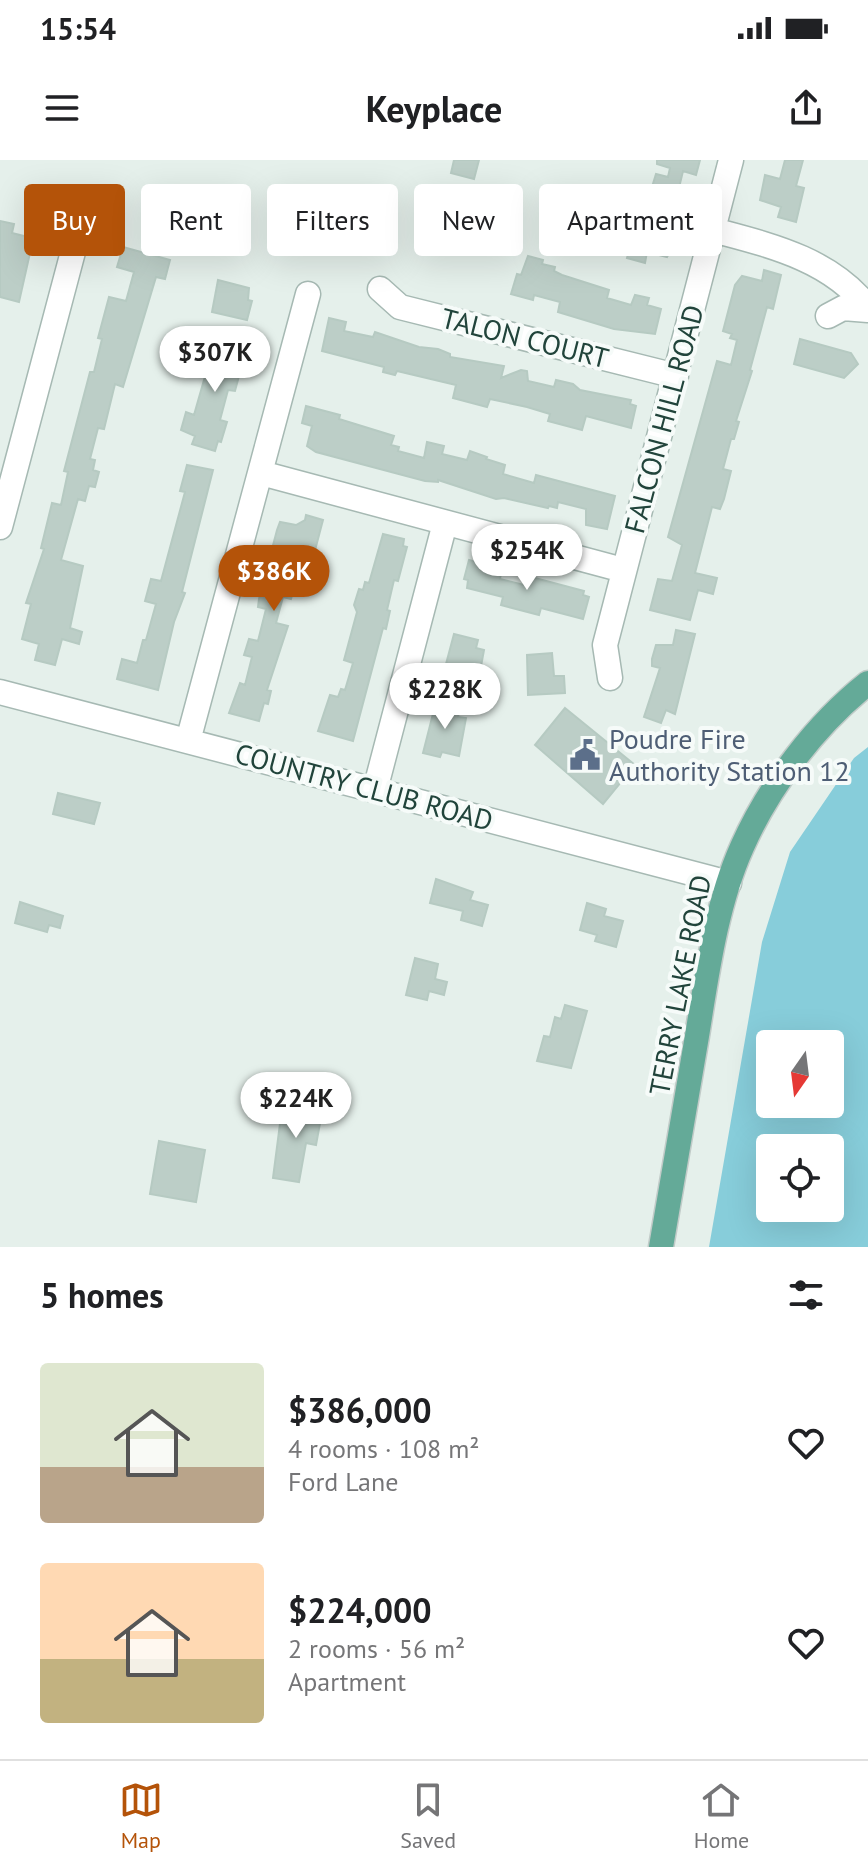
<!DOCTYPE html>
<meta charset="utf-8">
<style>
:root{--surface:#fff;--page:#f2f2f2;--text:#202124;--muted:#757577;--line:#e0e0e0;--accent:#b45309}
body{margin:0;font-family:"PT Sans",sans-serif;background:var(--page);color:var(--text);height:100vh;display:flex;flex-direction:column;font-size:30px;white-space:nowrap}
*{box-sizing:border-box;margin:0}
p{font-size:26px;color:var(--muted)}
.icon{flex:none;width:44px;height:44px;fill:none;stroke:currentColor;stroke-width:2;stroke-linecap:round;stroke-linejoin:round}
.map{position:relative;height:1087px;overflow:hidden}
.side{display:flex;flex-direction:column;background:var(--surface);flex:1}
.side>*{flex:none}
.banner{position:absolute;left:24px;top:24px;width:820px;height:72px;display:flex;gap:16px}
.needle{width:52px;rotate:194deg}
.tools{position:absolute;left:756px;top:870px;display:grid;gap:16px}
.tools a{display:grid;place-items:center;width:88px;height:88px;border-radius:8px;background:var(--surface);box-shadow:0 8px 32px #0002;font-size:40px}
.price{position:absolute;translate:-50% -68px;padding:0 18px;border-radius:28px;background:#fff;color:#222;font-size:26px;line-height:52px;filter:drop-shadow(0 2px 4px #0008)}
.price::after{content:'';position:absolute;left:50%;top:48px;width:24px;height:18px;margin-left:-12px;background:inherit;clip-path:polygon(0 0,100% 0,50% 100%)}
.price.selected{background:var(--accent);color:#fff}
ul{padding:0;list-style:none}
li{display:flex;align-items:center;gap:24px;height:200px;padding:0 40px}
li span{display:grid;place-items:center;flex:none;width:224px;height:160px;border-radius:8px;color:#555}
li>.icon{margin-inline-start:auto}
span .icon{width:96px;height:96px;fill:#fffc;stroke-width:1}
li b{font-size:34px}
h2{display:flex;justify-content:space-between;align-items:center;height:96px;padding:0 40px;font-size:34px}
.pill{padding:0 28px;border-radius:8px;background:var(--surface);box-shadow:0 8px 32px #0002;font-size:28px;line-height:72px}
.pill.selected{background:var(--accent);color:#fff}
.status{display:flex;justify-content:space-between;align-items:center;height:56px;padding:0 40px;background:var(--surface);direction:ltr}
.status svg{height:22px;fill:currentColor}
header{display:flex;justify-content:space-between;align-items:center;height:104px;padding:0 40px;background:var(--surface);font-size:36px;font-weight:800}
.tab-bar{display:flex;justify-content:space-around;align-items:center;height:112px;border-top:2px solid var(--line);background:var(--surface);font-size:22px;color:var(--muted)}
.tab-bar a{display:grid;justify-items:center;gap:4px}
.tab-bar .selected{color:var(--accent)}
.map>svg:first-child{display:block}
.water{fill:#87cdda;fill-rule:evenodd}
.building{fill:#bccec7;stroke:#b6cac2;stroke-width:2}
.lines{fill:none;stroke-linecap:round;stroke-linejoin:round}
.minor-casing{stroke:#a6b9b3;stroke-width:27}
.major-casing{stroke:#c1cbc8;stroke-width:27}
.minor{stroke:#fff;stroke-width:24}
.major{stroke:#64aa98;stroke-width:24}
.labels{text-anchor:middle;stroke-width:8;stroke-linejoin:round;paint-order:stroke}
.street-label{font-size:28px;fill:#21443b;stroke:#f6fbf9}
.service-label{font-size:28px;fill:#4e5e75;stroke:#f6fbf9;text-anchor:start}
</style>
<div class="status"><b>15:54</b><svg viewBox="0 0 49 12"><path d="M0 12V9h3v3zM5 12V6h3v6zM10 12V3h3v9zM15 12V0h3v12zM26 1h20v11H26zM47 4h2v5h-2z"/></svg></div>
<header><svg class="icon" aria-label="menu" viewBox="0 0 24 24"><path d="M4 6h16M4 12h16M4 18h16"/></svg>Keyplace<svg class="icon" aria-label="share" viewBox="0 0 24 24"><path d="M12 15V3M7 8l5-5 5 5M5 13v7h14v-7"/></svg></header>
<div class="map">
<svg width="868" height="1087" viewBox="0 0 868 1087">
<rect width="100%" height="100%" fill="#e5f0eb"/>
<path class="water" d="M868,587v500h-159l53,-305 28,-90 64,-94zM770,884h60v60h-60zM770,988h60v60h-60z"/>
<path class="building" d="M454,0h25l-5,19 -23,-6z
M657,0h43l-4,15 -13,-4 -6,25 12,3 -13,50 -4,-1 -5,9 -20,-5 -2,11 -18,-5 9,-33 4,1 16,-52 12,3 2,-9 -13,-4z
M785,0h18l-7,26 8,2 -8,34 -18,-5 3,-10 -21,-7 5,-25 15,4z
M0,61l14,3 -2,9 16,4 -1,6 5,1 -13,58 -19,-5z
M123,87l47,13 -5,19 -9,-2 -33,110 -8,-3 -11,45 -6,-1 -8,31 5,1 -2,10 6,2 -4,15 -6,-1 -4,15 -7,-2 -17,61 22,6 -13,62 12,4 -3,12 -17,-5 -7,26 -20,-5 4,-16 -17,-5 9,-35 -5,-1 18,-54 -3,-1 11,-45 9,2 7,-33 -4,-1 26,-99h4l8,-33 -4,-1 11,-41 17,4 8,-29 -17,-5z
M528,96l15,4 -1,4 13,3 -1,4 8,4 47,15 -2,8 24,7 4,-10 14,3 -2,7 14,4 -6,25 -41,-5 -56,-17 2,-10 -26,-7 -1,5 -22,-6 6,-20 4,1z
M764,110l17,5 -8,34 -6,-2 -17,63 2,1 -16,50 3,1 -5,17h-3l-8,30 8,2 -7,28 -4,10 -8,-2 -17,66 22,5 -4,16 -15,-4 -8,30 -40,-10 8,-31 14,2 10,-36 -14,-8 49,-176 14,4 6,-25 -7,-2 2,-4 -9,-3 12,-46 7,-9 20,5z
M218,120l31,8 -1,12 4,1 -5,19 -35,-8z
M329,158l17,4 -2,9 29,6 2,-5 44,15 19,2 12,5v3l54,9 -3,12 20,-8 6,1 1,10 26,6 2,-7 17,4 7,6 51,10 -1,4 6,2 -5,22 -45,-12 -4,14 -34,-9 2,-7 -23,-7 -37,-8 -3,8 -34,-9 3,-13 -59,-14 -2,4 -12,-3 1,-5 -62,-16z
M216,178l31,8 -12,45 -7,-1 -8,30 7,2 -6,20 -3,-1 -3,10 -23,-7 3,-8 -14,-6 5,-18 8,3z
M800,179l51,14 7,11 -14,14 -50,-14z
M306,246l34,9 -1,4 55,17 -3,9 8,2 -1,4 26,7 3,-16 17,4 -2,8 25,6 3,-9 17,6 -1,2 19,6 -2,9 31,9 2,-8 79,21 -8,33 -21,-4v-16l-28,-7 -1,6 -8,-2 -1,2 -44,-10 -8,1 -58,-19v2l-13,-1 -109,-29 -9,-6 5,-20 -10,-3z
M187,305l26,5 -31,122 3,1 -11,29 -16,68 -41,-11 5,-20 15,4 6,-23h3l10,-36 -11,-3 6,-22 10,2 24,-89 -5,-1z
M306,355l17,5 -9,34 -10,-2 -13,47 -8,-2 -7,26 12,3 -21,64 4,1 -3,13 -4,-1 -5,18 -30,-8 11,-30 5,2 7,-28 -8,-2 5,-16 9,2 8,-32 -8,-2 1,-8 18,-69 3,-8 16,3 9,-5z
M383,374l21,5 -1,7 4,1 -9,34 -4,-1 -7,30 3,1 -4,18 -3,-1 -30,113 -35,-10 12,-36 8,2 3,-8 4,1 8,-27 -9,-3 13,-48 -3,-7 5,-16 4,1 2,-8 4,1z
M469,400l27,7 -1,5 6,1 -1,6 28,7 3,-9 53,14 -1,4 6,2 -6,22 -42,-11 -2,7 -38,-10 2,-8 -36,-9 1,-8 -4,-1z
M676,470l19,4 -20,80 -9,-4 -5,13 -17,-6 16,-49 -8,-2v-7l4,-14h17z
M454,474l24,6 -2,8 8,2 -7,38 -35,-9z
M552,493l2,23h10l1,17 -37,2 -1,-40z
M436,542l24,6 -2,9 8,1 -7,38 -17,-4 -2,5 -17,-4z
M565,548l70,57 -32,39 -68,-59z
M58,633l42,10 -6,21 -41,-10z
M436,719l37,13 -3,8 18,5 -6,21 -21,-6 2,-9 -33,-8z
M20,742l43,14 -3,12 -11,-3 -2,7 -32,-9z
M587,743l19,6 -2,7 19,5 -7,26 -21,-6 2,-6 -17,-5z
M415,798l23,6 -3,15 12,3 -3,13 -15,-4 -2,9 -21,-5z
M565,845l22,6 -16,57 -34,-7 7,-25 6,1 5,-20 6,2z
M294,941l29,6 -7,38 -10,-2 -7,39 -26,-4 8,-62 10,2z
M159,981l46,9 -9,52 -46,-8z"/>
<g class="lines">
<defs>
<path id="minor" d="M713,70c56,15 118,29 155,78
M380,129l20,18 276,69
M828,156l15,-8 25,2
M261,313l362,97
M0,367l74,-279
M610,518l-5,-33 126,-485
M0,532l729,191
M188,581l120,-447
M375,630l70,-267"/>
<path id="major" d="M661,1087c12,-70 24,-140 36,-211 10,-62 19,-131 45,-189 27,-61 74,-123 126,-164"/>
</defs>
<use href="#minor" class="minor-casing"/>
<use href="#major" class="major-casing"/>
<use href="#minor" class="minor"/>
<use href="#major" class="major"/>
</g>
<defs>
<symbol id="civic-bare" viewBox="-9 -9 18 18"><path d="M-.6-6.5H3V-4.5H.6V-3L4-1V1h2V6H-6V1h2V-1L-.6-3ZM-1.2 2.5V6h2.4V2.5Z" fill="#5c6f8a" stroke="#f6fbf9" stroke-width="2.5" paint-order="stroke"/></symbol>
</defs>
<g fill-rule="evenodd">
<use href="#civic-bare" x="563" y="573" width="44" height="44"/>
</g>
<g class="labels">
<g class="street-label">
<text transform="translate(525 178) rotate(14)" y="10">TALON COURT</text>
<text transform="translate(664 259) rotate(-75)" y="10">FALCON HILL ROAD</text>
<text transform="translate(364 627) rotate(15)" y="10">COUNTRY CLUB ROAD</text>
<text transform="translate(680 825) rotate(-79)" y="10">TERRY LAKE ROAD</text>
</g>
<g class="service-label">
<text x="609" y="589">Poudre Fire<tspan x="609" dy="32">Authority Station 12</tspan></text>
</g>
</g>
</svg>
<div class="tools">
<a><svg class="needle" viewBox="-14 -14 28 28"><path d="M0-13l5 13h-10z" fill="#e53935"/><path d="M0 13l5-13h-10z" fill="#757577"/></svg></a>
<a><svg class="icon" aria-label="locate" viewBox="0 0 24 24"><circle cx="12" cy="12" r="6"/><path d="M12 2v4M12 18v4M2 12h4M18 12h4"/></svg></a>
</div>
<b class="price" style="left:215px;top:234px">$307K</b>
<b class="price" style="left:527px;top:432px">$254K</b>
<b class="price selected" style="left:274px;top:453px">$386K</b>
<b class="price" style="left:445px;top:571px">$228K</b>
<b class="price" style="left:296px;top:980px">$224K</b>
<div class="banner">
<a class="pill selected">Buy</a>
<a class="pill">Rent</a>
<a class="pill">Filters</a>
<a class="pill">New</a>
<a class="pill">Apartment</a>
</div>
</div>
<section class="side">
<h2>5 homes<svg class="icon" aria-label="filters" viewBox="0 0 24 24"><path d="M4 7h16M4 17h16"/><circle cx="9" cy="7" r="2"/><circle cx="15" cy="17" r="2"/></svg></h2>
<ul>
<li><span style="background:linear-gradient(#dfe7d0 65%,#b9a48a 0)"><svg class="icon" aria-label="home" viewBox="0 0 24 24"><path d="M3 11l9-7 9 7M6 9v11h12V9"/></svg></span><div><b>$386,000</b><p>4 rooms · 108 m²</p><p>Ford Lane</p></div><svg class="icon" aria-label="heart" viewBox="0 0 24 24"><path d="M12 20l-8-8c-3-5 5-10 8-4 3-6 11-1 8 4z"/></svg></li>
<li><span style="background:linear-gradient(#ffd9b3 60%,#c2b280 0)"><svg class="icon" aria-label="home" viewBox="0 0 24 24"><path d="M3 11l9-7 9 7M6 9v11h12V9"/></svg></span><div><b>$224,000</b><p>2 rooms · 56 m²</p><p>Apartment</p></div><svg class="icon" aria-label="heart" viewBox="0 0 24 24"><path d="M12 20l-8-8c-3-5 5-10 8-4 3-6 11-1 8 4z"/></svg></li>
</ul>
</section>
<nav class="tab-bar">
<a class="selected"><svg class="icon" aria-label="map" viewBox="0 0 24 24"><path d="M3 6l6-2 6 2 6-2v14l-6 2-6-2-6 2zM9 4v14M15 6v14"/></svg>Map</a>
<a><svg class="icon" aria-label="saved" viewBox="0 0 24 24"><path d="M7 4h10v16l-5-4-5 4z"/></svg>Saved</a>
<a><svg class="icon" aria-label="home" viewBox="0 0 24 24"><path d="M3 11l9-7 9 7M6 9v11h12V9"/></svg>Home</a>
</nav>
